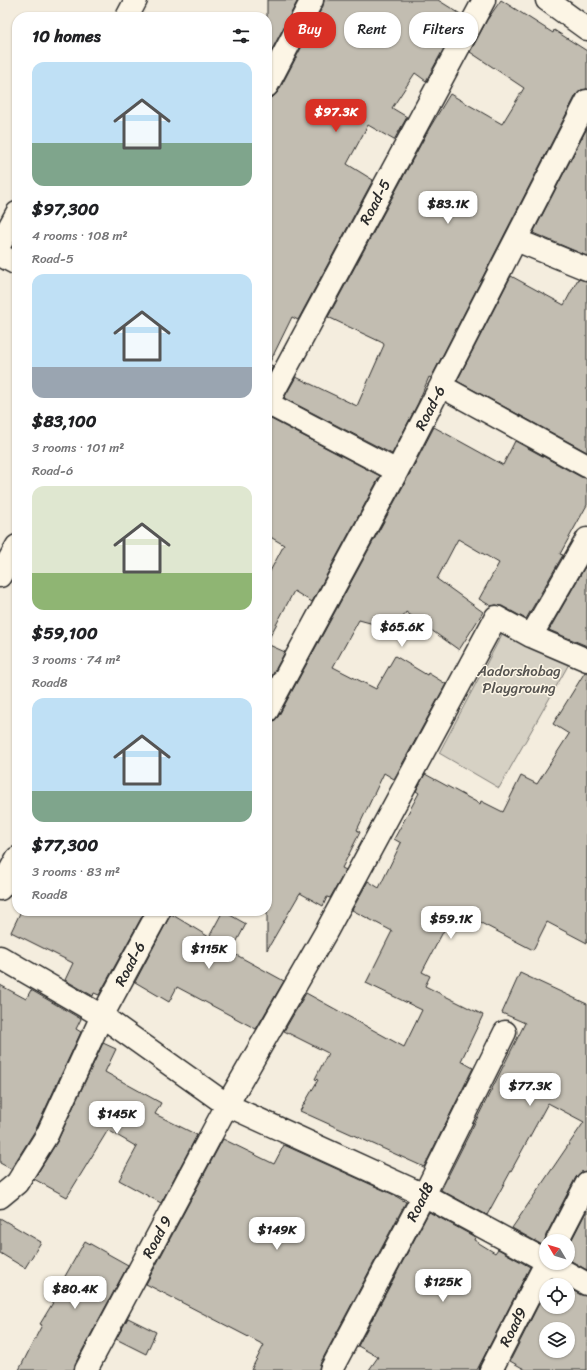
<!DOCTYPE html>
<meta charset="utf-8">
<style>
:root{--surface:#fff;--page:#f6f6f6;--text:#202124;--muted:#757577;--accent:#d93025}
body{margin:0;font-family:Sriracha,sans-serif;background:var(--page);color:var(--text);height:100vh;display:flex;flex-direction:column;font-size:15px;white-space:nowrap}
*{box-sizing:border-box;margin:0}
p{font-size:13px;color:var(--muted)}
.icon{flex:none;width:22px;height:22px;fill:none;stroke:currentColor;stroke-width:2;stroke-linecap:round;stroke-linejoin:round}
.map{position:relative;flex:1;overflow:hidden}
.drawer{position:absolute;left:12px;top:12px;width:260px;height:904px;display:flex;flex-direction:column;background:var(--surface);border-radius:16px;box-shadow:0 1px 3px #0004}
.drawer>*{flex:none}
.banner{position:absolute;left:284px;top:12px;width:243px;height:36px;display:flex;gap:8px}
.needle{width:26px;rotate:308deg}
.controls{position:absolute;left:539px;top:1234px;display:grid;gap:8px}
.controls a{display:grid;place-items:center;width:36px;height:36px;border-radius:50%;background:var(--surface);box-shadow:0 1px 3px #0004;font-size:20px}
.price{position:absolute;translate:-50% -34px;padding:0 9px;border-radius:8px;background:#fff;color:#222;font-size:13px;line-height:26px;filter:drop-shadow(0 1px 2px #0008)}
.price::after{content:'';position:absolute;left:50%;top:24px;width:12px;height:9px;margin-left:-6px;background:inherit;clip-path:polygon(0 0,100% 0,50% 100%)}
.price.current{background:var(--accent);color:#fff}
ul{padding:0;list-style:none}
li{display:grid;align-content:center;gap:8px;height:212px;padding:0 20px}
li span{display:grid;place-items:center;height:124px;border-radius:12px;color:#555}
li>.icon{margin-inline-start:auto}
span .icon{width:72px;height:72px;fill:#fffc;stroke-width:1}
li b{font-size:17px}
h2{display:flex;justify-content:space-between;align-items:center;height:48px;padding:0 20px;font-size:17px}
.tag{padding:0 14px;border-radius:16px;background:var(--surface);box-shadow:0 1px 3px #0004;font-size:14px;line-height:36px}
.tag.current{background:var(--accent);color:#fff}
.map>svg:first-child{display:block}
.green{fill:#d6d1c4;stroke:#807e78}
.building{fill:#c2bdb1;stroke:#2b2b2b;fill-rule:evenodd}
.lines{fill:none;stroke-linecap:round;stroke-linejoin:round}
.minor-casing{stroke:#2b2b2b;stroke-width:25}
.primary-casing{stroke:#2b2b2b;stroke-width:25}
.minor{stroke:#fcf5e5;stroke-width:22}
.primary{stroke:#fcf5e5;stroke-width:22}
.labels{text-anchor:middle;stroke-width:3;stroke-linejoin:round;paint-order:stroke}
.street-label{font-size:15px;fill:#2b2b2b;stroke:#fcf5e5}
.park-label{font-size:15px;fill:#565451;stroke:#fcf5e5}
</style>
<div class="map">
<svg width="587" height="1370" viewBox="0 0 587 1370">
<rect width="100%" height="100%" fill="#f4edde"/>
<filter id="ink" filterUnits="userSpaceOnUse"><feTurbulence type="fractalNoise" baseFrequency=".025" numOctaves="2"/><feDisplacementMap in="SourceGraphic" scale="8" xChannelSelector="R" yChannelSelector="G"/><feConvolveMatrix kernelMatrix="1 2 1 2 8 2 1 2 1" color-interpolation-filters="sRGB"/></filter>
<g filter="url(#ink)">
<path class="green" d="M507,625l63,37 -71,126 -60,-35z"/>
<path class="building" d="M267,0h31l-31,59z
M324,0h114l24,15 -36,66 -11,-8 -23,35 15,9 -13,23 -26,-15 -21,39 26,16 -75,140 -6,-3 -23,47 4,2 -6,12v-280l6,-1 5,-5 45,-86z
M501,0l52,33 1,-3 33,21v38l-6,1 -5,5 -145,283 -2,-1 -11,26 -26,51 -108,-56 12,-21 61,29 27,-61 -1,-2 -55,-26 101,-188 21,-35 52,30 22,-36 -54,-36 17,-32z
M587,128v128l-54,-23z
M511,276l53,29 14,-26 9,2v171l-130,-71z
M267,417l113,59 -68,126 -18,-11 -27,51v-65l17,-32 -17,-10z
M434,427l69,38 12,-24 66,36 6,1v27l-27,49 3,1 -37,64 -24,-13 -6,-1 -5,1 -12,-7 20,-36 -41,-24 -21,40 46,33 -24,38 -53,-38 -10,18 -37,-10 -26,47 43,22 19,-33 32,19 1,-2 18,11 -52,95 -10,-6 -27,57 3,2 -18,36 4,2 -16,28 -3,-1 -4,9 -23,-13 -33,57v-227l6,-1 5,-5 130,-240z
M585,567l2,2v77l-38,-16z
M267,644l18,8 -18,33z
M585,672h2v271l-40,-21 -14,28 -52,-27 -18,-7 -2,4 -9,-5 -30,57 8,4 -5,10 58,29 -22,46 12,7 -49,99 -124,-56 18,-31 -3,-1 13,-26 -44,-22 22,-38 98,54 18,-37 -56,-27 26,-52 -40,-21 16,-29 11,7 22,-45 -7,-4 25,-46 -3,-2 9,-17 55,30 1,-3 22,11 18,-36 16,8 32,-50 -16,-10z
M21,911h124l-46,84 -5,-2 -1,3 -28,-16 8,-17 -62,-31z
M223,911l23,13 -15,28 53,29 -28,48 -79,-42 -8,15 -34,-20 36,-68 38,23z
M520,973l67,31v167l-6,1 -5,5 -30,58 -1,6 1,6 -34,-19 72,-106 -36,-19 -61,112 -46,-25 84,-167 -23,-10z
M0,985l26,14 5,-9 50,29 -5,10 5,3 -45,97 -25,40 -11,-6z
M103,1043l13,6 -11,23 56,31 -6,11 42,21 -36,68 -42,-23 18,-33 -29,-17 -41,67 -33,-18 24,-39z
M223,1139l51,25 10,-19 108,49 14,8 -86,162 -1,6h-68l13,-25 -118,-61z
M587,1210v60l-19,-11v-12z
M429,1212l46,25 -1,3 21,13 3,-4 32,18 -53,103h-108l9,-13 -20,-11z
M0,1218l41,24 -16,26 -25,-15z
M85,1241l43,24 -53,99 -1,6h-55l23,-45 -2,-1 17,-28 -2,-2z
M568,1288l13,7 6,1v74h-61l-16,-9 36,-71v17h22zM546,1329h22v22h-22z
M128,1318l28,14 -10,22 -30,-15z"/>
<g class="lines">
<defs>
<path id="minor" d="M127,17l9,-17
M267,86l45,-86
M516,240l71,29
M0,244l17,-31
M0,255l17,9
M441,386l146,80
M267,403l130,68
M267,404l217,-404
M0,576l17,-30
M531,636l56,24
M267,711l130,-240 190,-370
M0,889l17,-31
M0,957l102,59 125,89 197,90 122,66
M0,1197l17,-14 30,-48 55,-119 57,-105
M557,1241l30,-58
M549,1263l38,21
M86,1370l141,-265 99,-173 170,-315 35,19 56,-97
M331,1370l93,-175 81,-163
M491,1370l55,-107"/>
<path id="primary" d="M547,0l40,29"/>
</defs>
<use href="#minor" class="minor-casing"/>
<use href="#primary" class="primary-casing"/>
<use href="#minor" class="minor"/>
<use href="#primary" class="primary"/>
</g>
</g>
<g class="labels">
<g class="street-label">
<text transform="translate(375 202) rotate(-62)" y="5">Road-5</text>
<text transform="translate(430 408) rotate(-63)" y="5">Road-6</text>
<text transform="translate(130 964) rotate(-62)" y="5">Road-6</text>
<text transform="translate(420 1202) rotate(-63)" y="5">Road8</text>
<text transform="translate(157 1237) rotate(-62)" y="5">Road 9</text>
<text transform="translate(513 1327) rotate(-63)" y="5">Road9</text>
</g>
<g class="park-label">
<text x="519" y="676">Aadorshobag<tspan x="519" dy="17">Playgroung</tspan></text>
</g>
</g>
</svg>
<div class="controls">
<a><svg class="needle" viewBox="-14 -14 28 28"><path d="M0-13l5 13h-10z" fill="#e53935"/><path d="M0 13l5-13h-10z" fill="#757577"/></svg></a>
<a><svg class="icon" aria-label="locate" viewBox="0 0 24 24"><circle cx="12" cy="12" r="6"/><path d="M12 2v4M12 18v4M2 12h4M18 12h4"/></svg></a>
<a><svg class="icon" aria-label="layers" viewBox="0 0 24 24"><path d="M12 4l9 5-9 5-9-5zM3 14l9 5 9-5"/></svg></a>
</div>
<b class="price current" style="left:336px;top:133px">$97.3K</b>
<b class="price" style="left:448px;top:225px">$83.1K</b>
<b class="price" style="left:402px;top:648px">$65.6K</b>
<b class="price" style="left:451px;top:940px">$59.1K</b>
<b class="price" style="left:209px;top:970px">$115K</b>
<b class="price" style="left:530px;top:1107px">$77.3K</b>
<b class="price" style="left:117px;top:1135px">$145K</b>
<b class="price" style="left:277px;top:1251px">$149K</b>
<b class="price" style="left:443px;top:1303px">$125K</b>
<b class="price" style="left:75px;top:1310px">$80.4K</b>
<div class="banner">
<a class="tag current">Buy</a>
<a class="tag">Rent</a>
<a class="tag">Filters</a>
</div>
<section class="drawer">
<h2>10 homes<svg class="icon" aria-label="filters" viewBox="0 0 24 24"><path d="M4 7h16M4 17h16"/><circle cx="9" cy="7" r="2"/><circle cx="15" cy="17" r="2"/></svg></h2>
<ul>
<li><span style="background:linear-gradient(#bfe0f5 65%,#7fa58c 0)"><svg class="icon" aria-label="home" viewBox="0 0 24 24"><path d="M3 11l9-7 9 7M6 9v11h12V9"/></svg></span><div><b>$97,300</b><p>4 rooms · 108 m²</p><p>Road-5</p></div></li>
<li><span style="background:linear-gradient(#bfe0f5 75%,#9aa5b1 0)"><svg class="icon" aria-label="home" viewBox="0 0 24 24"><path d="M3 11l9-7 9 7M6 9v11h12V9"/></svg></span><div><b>$83,100</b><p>3 rooms · 101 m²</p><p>Road-6</p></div></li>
<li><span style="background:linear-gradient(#dfe7d0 70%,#8fb573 0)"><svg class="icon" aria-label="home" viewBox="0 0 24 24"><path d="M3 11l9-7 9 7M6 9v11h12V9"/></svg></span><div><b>$59,100</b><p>3 rooms · 74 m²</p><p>Road8</p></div></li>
<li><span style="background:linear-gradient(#bfe0f5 75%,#7fa58c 0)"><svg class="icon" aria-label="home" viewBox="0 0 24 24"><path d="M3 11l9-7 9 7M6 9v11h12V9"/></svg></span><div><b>$77,300</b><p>3 rooms · 83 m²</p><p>Road8</p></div></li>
</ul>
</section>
</div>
